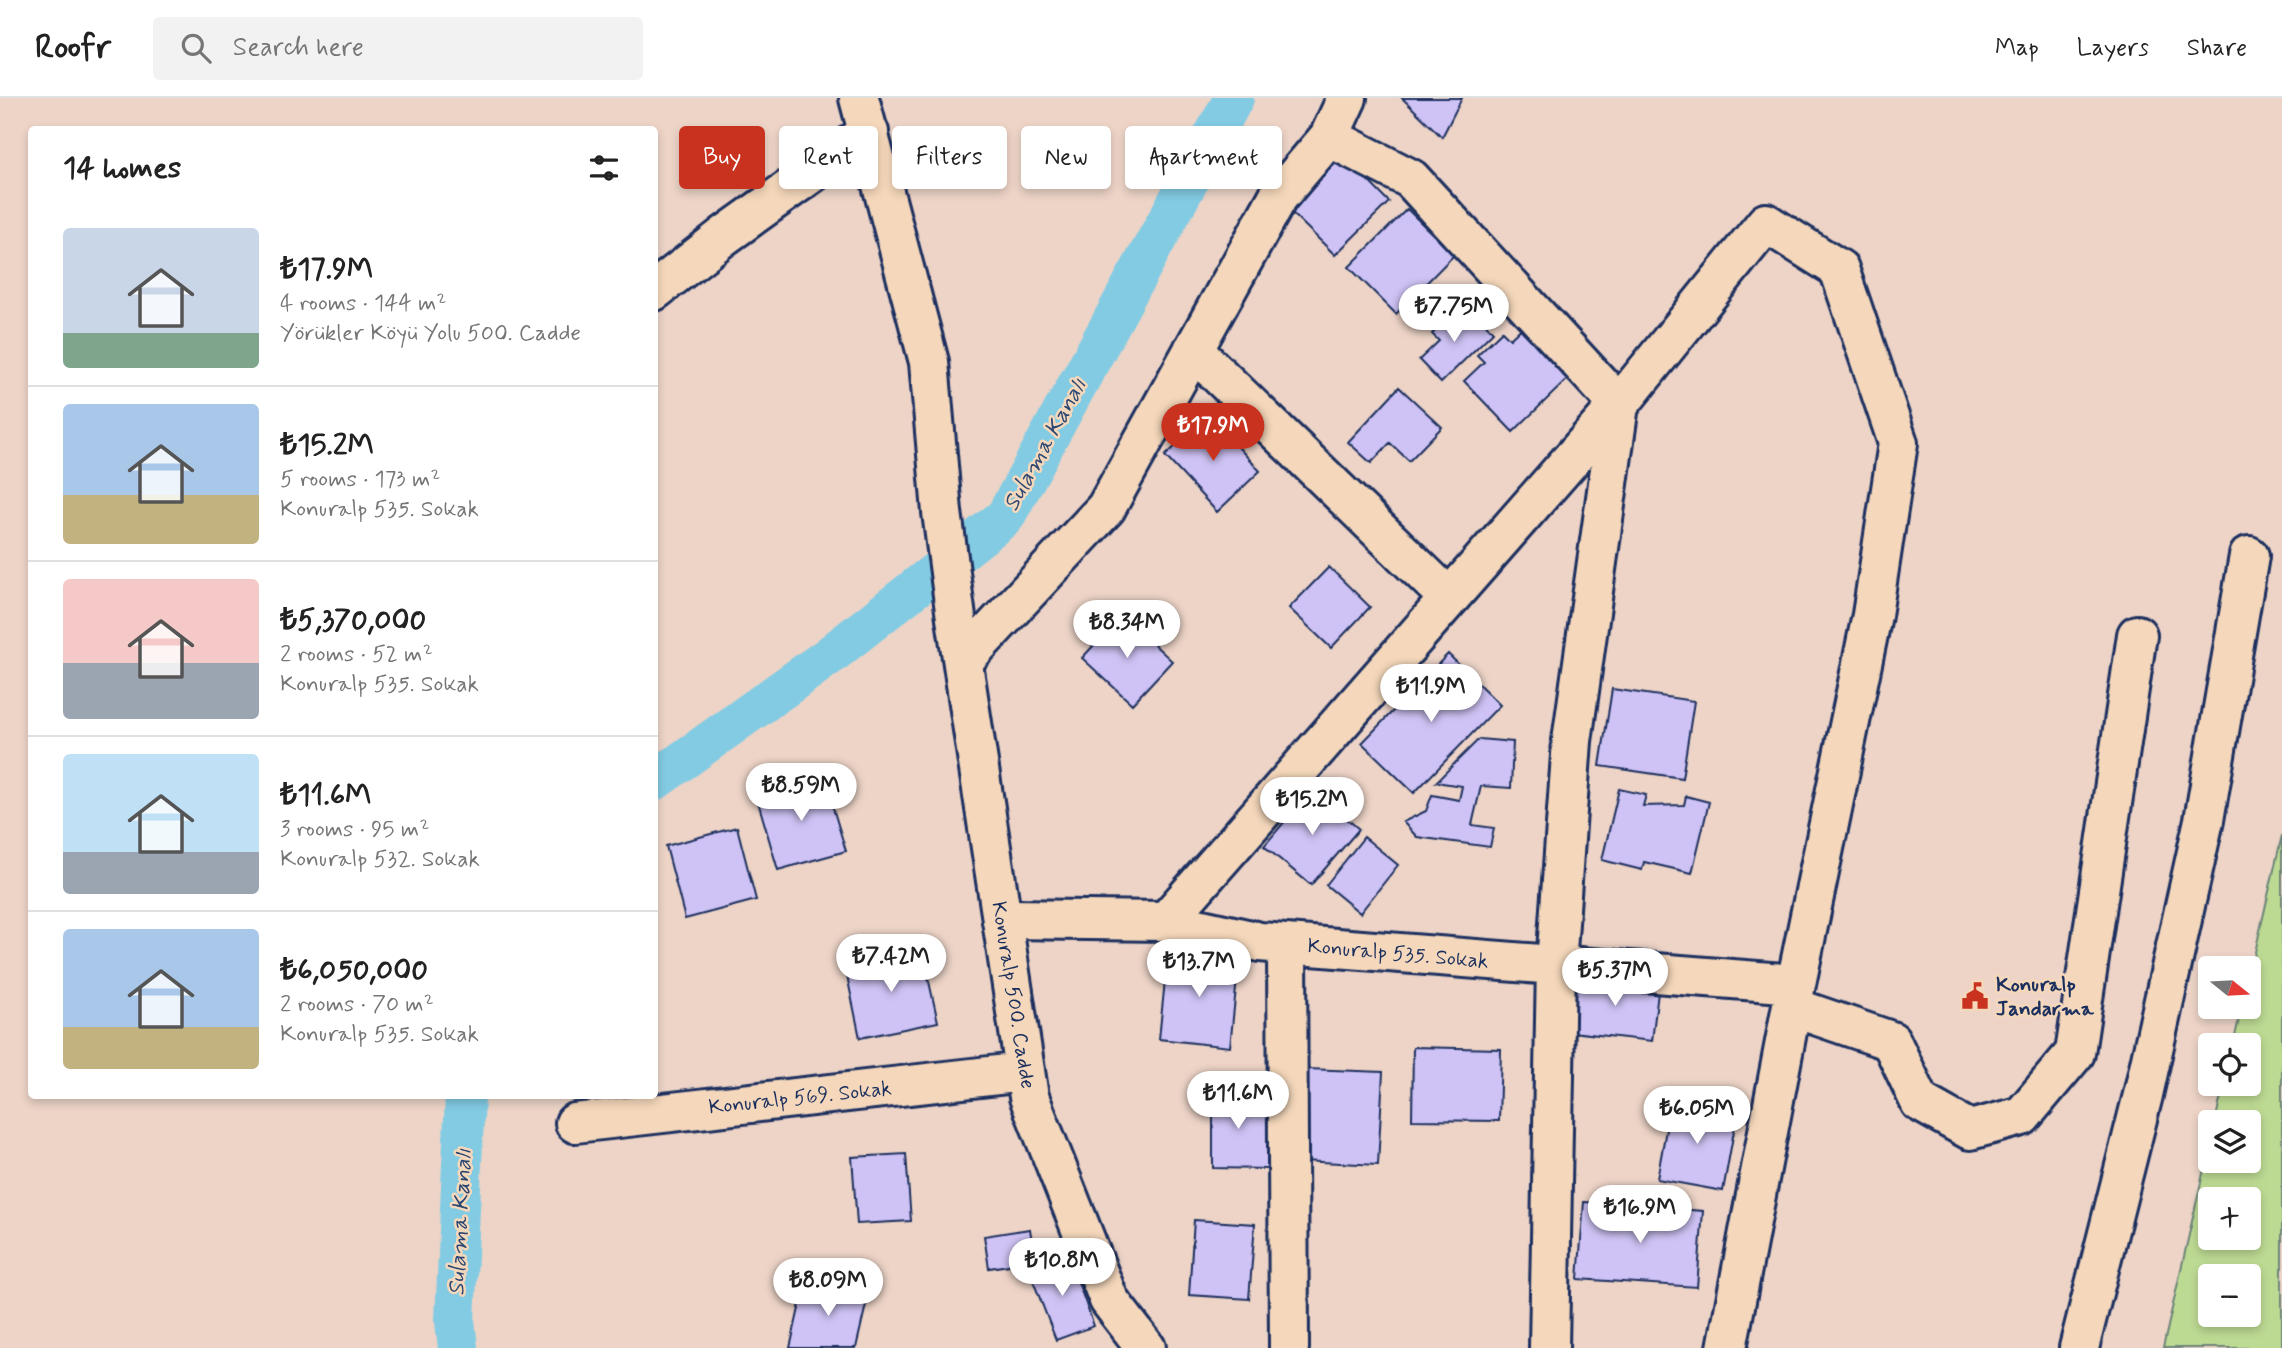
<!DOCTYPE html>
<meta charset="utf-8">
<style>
:root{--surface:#fff;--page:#f2f2f2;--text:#222;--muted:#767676;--line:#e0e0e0;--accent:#c8321e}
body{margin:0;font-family:Mynerve,sans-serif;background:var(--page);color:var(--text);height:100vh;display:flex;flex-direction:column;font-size:26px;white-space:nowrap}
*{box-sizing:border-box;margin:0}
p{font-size:23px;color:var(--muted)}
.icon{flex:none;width:38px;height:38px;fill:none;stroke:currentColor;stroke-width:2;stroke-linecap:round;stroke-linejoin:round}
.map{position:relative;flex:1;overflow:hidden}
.drawer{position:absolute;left:28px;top:28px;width:630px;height:973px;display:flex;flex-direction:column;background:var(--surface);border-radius:7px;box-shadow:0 4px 10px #0003}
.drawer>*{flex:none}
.banner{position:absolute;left:679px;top:28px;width:665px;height:63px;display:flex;gap:14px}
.needle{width:46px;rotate:108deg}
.fabs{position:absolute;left:2198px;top:858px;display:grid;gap:14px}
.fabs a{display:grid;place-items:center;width:63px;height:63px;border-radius:7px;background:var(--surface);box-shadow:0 4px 10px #0003;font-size:35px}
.price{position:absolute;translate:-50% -60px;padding:0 16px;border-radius:24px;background:#fff;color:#222;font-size:23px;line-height:46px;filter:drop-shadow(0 2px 4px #0008)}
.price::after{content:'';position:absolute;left:50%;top:42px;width:21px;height:16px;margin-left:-10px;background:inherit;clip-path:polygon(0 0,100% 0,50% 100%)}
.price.current{background:var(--accent);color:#fff}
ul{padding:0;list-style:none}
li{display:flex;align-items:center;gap:21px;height:175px;padding:0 35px}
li+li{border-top:2px solid var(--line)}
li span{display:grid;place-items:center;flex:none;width:196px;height:140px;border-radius:7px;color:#555}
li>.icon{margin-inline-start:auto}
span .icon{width:84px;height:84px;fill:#fffc;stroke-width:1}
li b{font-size:30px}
h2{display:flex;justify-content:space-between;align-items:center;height:84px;padding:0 35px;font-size:30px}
.pill{padding:0 24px;border-radius:7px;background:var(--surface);box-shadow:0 4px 10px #0003;font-size:24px;line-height:63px}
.pill.current{background:var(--accent);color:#fff}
header{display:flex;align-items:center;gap:42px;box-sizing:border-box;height:98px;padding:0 35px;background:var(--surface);border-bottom:2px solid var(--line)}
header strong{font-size:33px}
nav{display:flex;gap:38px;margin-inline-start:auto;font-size:24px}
.search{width:490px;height:63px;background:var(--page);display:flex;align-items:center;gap:18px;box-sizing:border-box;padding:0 24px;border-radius:7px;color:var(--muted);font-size:26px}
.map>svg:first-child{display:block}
.green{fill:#bdda93;stroke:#6c8478;stroke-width:2;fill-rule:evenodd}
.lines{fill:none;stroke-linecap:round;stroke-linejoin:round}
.canal{stroke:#82cbe3;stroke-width:40}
.building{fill:#cfc3f5;stroke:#1b2f5e;stroke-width:2}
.minor-casing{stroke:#1b2f5e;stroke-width:44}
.tertiary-casing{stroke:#1b2f5e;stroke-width:44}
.minor{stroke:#f5d8bb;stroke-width:38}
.tertiary{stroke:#f5d8bb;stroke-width:38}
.labels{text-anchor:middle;stroke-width:5;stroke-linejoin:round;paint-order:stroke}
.street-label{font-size:21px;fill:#1b2f5e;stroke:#f5d8bb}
.poi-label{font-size:21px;font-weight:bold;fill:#1b2f5e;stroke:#f5d8bb;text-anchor:start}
.water-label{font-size:23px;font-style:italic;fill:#2a4672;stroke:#f5d8bb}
</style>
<header>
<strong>Roofr</strong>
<div class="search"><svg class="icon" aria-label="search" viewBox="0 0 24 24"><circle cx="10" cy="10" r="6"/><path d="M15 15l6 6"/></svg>Search here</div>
<nav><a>Map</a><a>Layers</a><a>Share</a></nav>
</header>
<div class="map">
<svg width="2282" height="1250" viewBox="0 0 2282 1250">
<rect width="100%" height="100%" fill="#edd4c7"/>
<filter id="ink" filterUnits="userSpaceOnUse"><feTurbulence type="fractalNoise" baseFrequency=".0143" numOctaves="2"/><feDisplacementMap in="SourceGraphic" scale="14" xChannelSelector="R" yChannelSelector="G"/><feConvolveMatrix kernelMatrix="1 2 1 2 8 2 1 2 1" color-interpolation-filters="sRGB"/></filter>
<g filter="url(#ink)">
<path class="green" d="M2282,737v513h-119l47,-205v17h39v-38h-34l9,-39h25v-38h-16l9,-39h7v-28zM2210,1101h39v38h-39zM2210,1178h39v38h-39z"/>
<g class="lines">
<path class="canal" d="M654,683l175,-125 176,-139 229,-419
M458,1250l-3,-27 10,-225"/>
</g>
<path class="building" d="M1402,0h60l-20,39z
M1343,57l46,47 -54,53 -47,-46z
M1407,111l47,46 -58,59 -47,-47z
M1457,211l16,15 7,-6 13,14 -52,51 -22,-23 20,-19 -7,-7z
M1530,222l47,50 -64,62 -49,-51 20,-19 -7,-7 25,-24 8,8z
M1399,289l43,40 -33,34 -19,-18 -19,20 -23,-21z
M1209,317l51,56 -43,41 -52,-56z
M1329,469l41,40 -39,41 -42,-40z
M1122,517l50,46 -40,43 -50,-46z
M1448,556l52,51 -86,88 -52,-50z
M1612,591l82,12 -12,77 -82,-12z
M1479,641l34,3 -2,46 -30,-2 -9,39 22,3 -4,19 -73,-10 -14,-15 23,-11 6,-16 27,5 3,-14 -26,-4z
M823,677l23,76 -68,19 -22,-75z
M1312,691l47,40 -48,56 -47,-39z
M1619,691l27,6 -3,11 41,-1 2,-9 23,6 -17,71 -48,-11 -2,8 -40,-10z
M737,729l19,73 -71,19 -19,-73z
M1364,739l34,28 -38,48 -34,-28z
M922,852l16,72 -78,16 -15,-72z
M1168,853l71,8 -9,88 -71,-8z
M1578,877l81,9 -7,57 -80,-9z
M1413,949l88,2 -2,72 -87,-1z
M1307,971l76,3 -5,93 -76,-4z
M1213,989l32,1v20h23l-1,61 -54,-1z
M1671,1004l66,12 -14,77 -66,-12z
M906,1056l5,67 -54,3 -5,-67z
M1584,1104l119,9 -6,76 -119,-8z
M1194,1122l61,4 -6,75 -60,-4z
M1030,1131l5,32 -46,7 -5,-32z
M1068,1157l26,71 -38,14 -27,-70z
M805,1184l63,14 -12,52h-66z"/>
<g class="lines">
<defs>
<path id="minor" d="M1329,39l18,-39
M654,193l70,-55 145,-104
M1193,252l256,248
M963,563l143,-153 172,-311 51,-60 82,42 208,226 -47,336 -16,224 -7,383
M1002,821l164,2 94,21 536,42
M1166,823l453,-516 147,-182 73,46 59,174 -26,172 -76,369 -69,364
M1287,846l2,404
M1792,909l99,34 29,61 50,28 52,-14 53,-63 62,-418
M575,1025l450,-51
M2079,1250l64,-253 61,-275 45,-264"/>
<path id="tertiary" d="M859,0l70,264 13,150 14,106 73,479 80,203 37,48"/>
</defs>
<use href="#minor" class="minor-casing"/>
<use href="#tertiary" class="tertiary-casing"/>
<use href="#minor" class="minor"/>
<use href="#tertiary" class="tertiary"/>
</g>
</g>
<defs>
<symbol id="civic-bare" viewBox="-9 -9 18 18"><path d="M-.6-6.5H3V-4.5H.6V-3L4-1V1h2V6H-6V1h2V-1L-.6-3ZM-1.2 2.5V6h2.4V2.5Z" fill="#c8321e" stroke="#f5d8bb" stroke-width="2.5" paint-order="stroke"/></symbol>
</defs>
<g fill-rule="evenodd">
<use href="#civic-bare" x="1956" y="879" width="38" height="38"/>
</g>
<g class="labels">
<g class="street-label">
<text transform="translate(1398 855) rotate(5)" y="7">Konuralp 535. Sokak</text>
<text transform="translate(1014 897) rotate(81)" y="7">Konuralp 500. Cadde</text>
<text transform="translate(800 999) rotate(-6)" y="7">Konuralp 569. Sokak</text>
</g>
<g class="poi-label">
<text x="1996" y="893">Konuralp<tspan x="1996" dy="24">Jandarma</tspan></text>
</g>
<g class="water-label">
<text transform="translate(1044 346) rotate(-61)" y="8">Sulama Kanalı</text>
<text transform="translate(459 1124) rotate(-87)" y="8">Sulama Kanalı</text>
</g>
</g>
</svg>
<div class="fabs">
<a><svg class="needle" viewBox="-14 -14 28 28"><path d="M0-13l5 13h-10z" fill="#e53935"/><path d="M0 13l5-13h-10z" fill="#767676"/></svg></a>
<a><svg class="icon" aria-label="locate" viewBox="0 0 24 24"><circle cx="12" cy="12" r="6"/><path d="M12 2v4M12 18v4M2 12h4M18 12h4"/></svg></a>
<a><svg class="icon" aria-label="layers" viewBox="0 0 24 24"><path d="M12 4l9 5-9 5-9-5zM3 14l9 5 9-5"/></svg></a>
<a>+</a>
<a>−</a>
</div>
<b class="price" style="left:1454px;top:246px">₺7.75M</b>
<b class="price current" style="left:1213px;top:365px">₺17.9M</b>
<b class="price" style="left:1127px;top:562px">₺8.34M</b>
<b class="price" style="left:1431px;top:626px">₺11.9M</b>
<b class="price" style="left:801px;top:725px">₺8.59M</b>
<b class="price" style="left:1312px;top:739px">₺15.2M</b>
<b class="price" style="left:891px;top:896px">₺7.42M</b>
<b class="price" style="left:1199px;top:901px">₺13.7M</b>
<b class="price" style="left:1615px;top:910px">₺5.37M</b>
<b class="price" style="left:1238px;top:1033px">₺11.6M</b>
<b class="price" style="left:1697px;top:1048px">₺6.05M</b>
<b class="price" style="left:1640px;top:1147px">₺16.9M</b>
<b class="price" style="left:1062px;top:1200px">₺10.8M</b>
<b class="price" style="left:828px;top:1220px">₺8.09M</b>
<div class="banner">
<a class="pill current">Buy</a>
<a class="pill">Rent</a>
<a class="pill">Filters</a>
<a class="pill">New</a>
<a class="pill">Apartment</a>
</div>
<section class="drawer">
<h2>14 homes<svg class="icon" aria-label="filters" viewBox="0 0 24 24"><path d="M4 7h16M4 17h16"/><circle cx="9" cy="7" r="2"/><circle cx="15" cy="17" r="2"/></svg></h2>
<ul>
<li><span style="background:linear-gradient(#c9d6e8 75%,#7fa58c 0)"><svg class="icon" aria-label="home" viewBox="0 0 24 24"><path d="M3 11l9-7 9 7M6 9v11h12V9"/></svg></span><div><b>₺17.9M</b><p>4 rooms · 144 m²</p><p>Yörükler Köyü Yolu 500. Cadde</p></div></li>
<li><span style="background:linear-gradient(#a9c7e8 65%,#c2b280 0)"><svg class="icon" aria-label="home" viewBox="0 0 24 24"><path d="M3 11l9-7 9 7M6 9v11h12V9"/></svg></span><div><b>₺15.2M</b><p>5 rooms · 173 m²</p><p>Konuralp 535. Sokak</p></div></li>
<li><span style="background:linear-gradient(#f6c9c9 60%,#9aa5b1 0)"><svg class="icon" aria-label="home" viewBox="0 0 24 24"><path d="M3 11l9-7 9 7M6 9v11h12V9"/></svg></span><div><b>₺5,370,000</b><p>2 rooms · 52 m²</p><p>Konuralp 535. Sokak</p></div></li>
<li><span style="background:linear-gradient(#bfe0f5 70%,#9aa5b1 0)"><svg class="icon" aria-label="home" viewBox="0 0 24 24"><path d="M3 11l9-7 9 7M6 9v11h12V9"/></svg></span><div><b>₺11.6M</b><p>3 rooms · 95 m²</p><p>Konuralp 532. Sokak</p></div></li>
<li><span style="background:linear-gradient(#a9c7e8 70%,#c2b280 0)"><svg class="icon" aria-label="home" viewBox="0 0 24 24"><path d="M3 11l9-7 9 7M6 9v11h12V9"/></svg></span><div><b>₺6,050,000</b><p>2 rooms · 70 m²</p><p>Konuralp 535. Sokak</p></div></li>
</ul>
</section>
</div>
